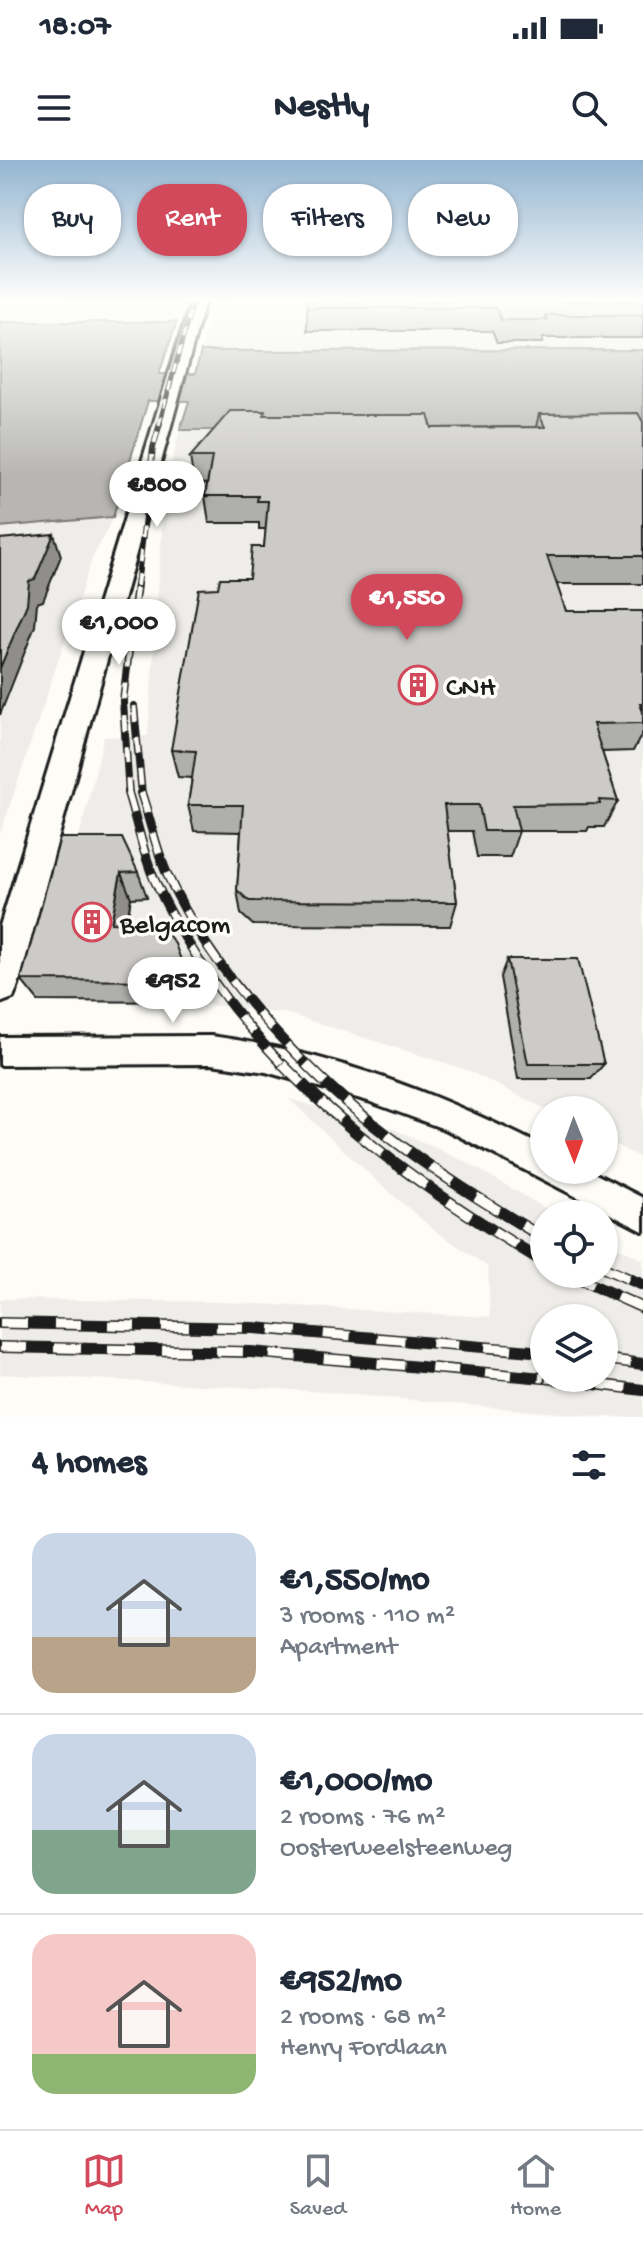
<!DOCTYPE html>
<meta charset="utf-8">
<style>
:root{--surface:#fff;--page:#f2f2f3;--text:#1f2937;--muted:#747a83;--line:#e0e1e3;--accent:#d1495b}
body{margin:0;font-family:"Gochi Hand",sans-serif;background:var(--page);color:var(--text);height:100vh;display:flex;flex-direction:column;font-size:30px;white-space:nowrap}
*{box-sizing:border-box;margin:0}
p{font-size:26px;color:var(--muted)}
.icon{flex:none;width:44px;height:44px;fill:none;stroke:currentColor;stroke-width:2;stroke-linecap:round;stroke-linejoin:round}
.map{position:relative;height:1257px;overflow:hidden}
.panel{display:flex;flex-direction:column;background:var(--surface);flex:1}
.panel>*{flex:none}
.top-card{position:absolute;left:24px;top:24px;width:596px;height:72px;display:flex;gap:16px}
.needle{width:52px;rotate:179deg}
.controls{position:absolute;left:530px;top:936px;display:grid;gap:16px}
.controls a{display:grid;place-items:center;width:88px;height:88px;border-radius:50%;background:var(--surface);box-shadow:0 2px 6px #0004;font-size:40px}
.price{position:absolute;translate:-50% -68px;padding:0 18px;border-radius:28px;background:#fff;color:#222;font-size:26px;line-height:52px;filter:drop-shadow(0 2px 4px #0008)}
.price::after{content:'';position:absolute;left:50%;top:48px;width:24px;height:18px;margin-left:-12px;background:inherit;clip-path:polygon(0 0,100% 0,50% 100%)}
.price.current{background:var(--accent);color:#fff}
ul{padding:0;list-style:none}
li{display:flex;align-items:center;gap:24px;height:200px;padding:0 32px}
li+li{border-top:2px solid var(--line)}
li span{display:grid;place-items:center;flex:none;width:224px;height:160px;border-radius:24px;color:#555}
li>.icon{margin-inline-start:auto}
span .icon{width:96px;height:96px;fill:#fffc;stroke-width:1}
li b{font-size:34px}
h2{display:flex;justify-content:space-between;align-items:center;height:96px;padding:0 32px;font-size:34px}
.tag{padding:0 28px;border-radius:32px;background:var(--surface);box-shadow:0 2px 6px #0004;font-size:28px;line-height:72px}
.tag.current{background:var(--accent);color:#fff}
.status{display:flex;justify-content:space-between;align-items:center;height:56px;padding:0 40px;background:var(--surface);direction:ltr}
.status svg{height:22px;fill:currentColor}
header{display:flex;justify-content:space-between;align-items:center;height:104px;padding:0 32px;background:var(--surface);font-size:36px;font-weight:800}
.tabs{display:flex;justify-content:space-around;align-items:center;height:112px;border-top:2px solid var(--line);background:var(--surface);font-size:22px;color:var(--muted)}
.tabs a{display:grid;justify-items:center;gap:4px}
.tabs .current{color:var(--accent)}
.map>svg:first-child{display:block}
.built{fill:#eeede9;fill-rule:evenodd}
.water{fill:#b7b6b2;stroke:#797876;stroke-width:2}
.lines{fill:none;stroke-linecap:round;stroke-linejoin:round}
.street-casing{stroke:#1c1c1c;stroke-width:6}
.secondary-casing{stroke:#1c1c1c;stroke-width:6}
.street{fill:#fdfcf7;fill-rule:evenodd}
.secondary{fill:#fdfcf7;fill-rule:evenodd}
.rail-far4-casing{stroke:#1c1c1c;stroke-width:5}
.rail-far3-casing{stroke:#1c1c1c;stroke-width:6}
.rail-far2-casing{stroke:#1c1c1c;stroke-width:8}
.rail-far1-casing{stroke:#1c1c1c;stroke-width:10}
.rail-casing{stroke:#1c1c1c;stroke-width:12}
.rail-far4{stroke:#fdfcf7;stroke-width:3;stroke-dasharray:9;stroke-linecap:butt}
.rail-far3{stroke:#fdfcf7;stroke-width:4;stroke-dasharray:12;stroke-linecap:butt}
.rail-far2{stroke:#fdfcf7;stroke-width:5;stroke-dasharray:16;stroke-linecap:butt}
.rail-far1{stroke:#fdfcf7;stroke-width:7;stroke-dasharray:21;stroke-linecap:butt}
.rail{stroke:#fdfcf7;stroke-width:9;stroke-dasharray:27;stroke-linecap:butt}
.wall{fill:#afafac;stroke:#1c1c1c;stroke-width:2}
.shaded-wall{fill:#8f8e8c;stroke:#1c1c1c;stroke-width:2}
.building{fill:#cccbc8;stroke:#1c1c1c;stroke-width:2}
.labels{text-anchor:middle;stroke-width:7;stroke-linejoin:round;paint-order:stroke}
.poi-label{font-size:28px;fill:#1c1c1c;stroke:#fdfcf7;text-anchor:start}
</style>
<div class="status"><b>18:07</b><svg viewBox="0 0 49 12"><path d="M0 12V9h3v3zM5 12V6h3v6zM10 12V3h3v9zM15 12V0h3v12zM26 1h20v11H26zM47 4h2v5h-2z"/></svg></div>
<header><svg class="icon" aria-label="menu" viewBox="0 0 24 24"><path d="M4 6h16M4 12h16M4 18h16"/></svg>Nestly<svg class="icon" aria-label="search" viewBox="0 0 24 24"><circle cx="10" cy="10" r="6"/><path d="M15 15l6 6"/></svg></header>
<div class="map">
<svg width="643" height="1257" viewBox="0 0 643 1257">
<rect width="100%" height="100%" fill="#fdfcf7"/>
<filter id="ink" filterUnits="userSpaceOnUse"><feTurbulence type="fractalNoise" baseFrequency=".0125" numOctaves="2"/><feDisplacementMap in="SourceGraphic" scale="16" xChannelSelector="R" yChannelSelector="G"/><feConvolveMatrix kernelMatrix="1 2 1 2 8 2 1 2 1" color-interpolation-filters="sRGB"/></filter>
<g filter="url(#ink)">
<path class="built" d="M0,141h185l-8,21h-177z
M213,141h430v49l-442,1z
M180,270h463v729l-39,-20v-29h-57l-80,-40 -178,-56 -103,-12 -148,-1 66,-264 44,-1 17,-248z
M113,357l-21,42 -92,276v-308z
M289,939l103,29 76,35 87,51h-11v60h60v-34l39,20v157h-43l-287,-26 -313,-17v-75l221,3 269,15 -2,-50 -55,-38 -55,-47zM544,1158h60v60h-60z"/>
<path class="water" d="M0,162h177l-18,52h36l6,-23 442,-1v80h-463l9,-29h-41l-35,116 -113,10z"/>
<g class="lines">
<defs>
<path id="street" d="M211,876c122,17 224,56 333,111v23h44l55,28v33l-196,-101 -79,-29 -102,-29 -55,-8 -211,1v-28z"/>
<path id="secondary" d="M191,141h14l-187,685 -5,12 -13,5v-77z"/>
</defs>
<use href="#street" class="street-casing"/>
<use href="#secondary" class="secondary-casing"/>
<use href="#street" class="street"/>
<use href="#secondary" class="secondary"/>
<defs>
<path id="rail-far4" d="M159,265l34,-124"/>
<path id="rail-far3" d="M137,426l16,-138 7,-25"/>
<path id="rail-far2" d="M134,546l8,89
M129,635l-6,-94 14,-117"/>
<path id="rail-far1" d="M128,633c9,28 15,61 27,88 32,69 76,130 129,185
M141,633c9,26 15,56 26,81 33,73 85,136 141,192"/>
<path id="rail" d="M282,904c78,80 167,141 262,198
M306,904c70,71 153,124 238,174
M604,1108l39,17
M568,1114l75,34
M0,1163l254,5 290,24
M0,1187l251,5 293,26
M604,1199l39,5
M546,1218l97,12"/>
</defs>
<use href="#rail-far4" class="rail-far4-casing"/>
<use href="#rail-far3" class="rail-far3-casing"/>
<use href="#rail-far2" class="rail-far2-casing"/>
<use href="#rail-far1" class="rail-far1-casing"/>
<use href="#rail" class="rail-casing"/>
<use href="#rail-far4" class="rail-far4"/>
<use href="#rail-far3" class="rail-far3"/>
<use href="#rail-far2" class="rail-far2"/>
<use href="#rail-far1" class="rail-far1"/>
<use href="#rail" class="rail"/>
</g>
<path class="wall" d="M307,141h336v37h-100l-1,5h-45l-5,-12h-185z
M539,254l104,8v162h-87l10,27h77v121l-10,19 -31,1 16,49 -14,26h-15l-2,4h-68l-9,26h-33l-5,-26h-25l10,71 -7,24 -197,-1 -12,-11 -4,-24 4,-58 -47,-1 -6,-26 4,-27 -14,-1 -7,-27 47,-162 31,-10 15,-31 2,-18h-7v-6h-50l-4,-27 2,-12 -13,-1 -4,-26 75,-42 167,13 104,-1z
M60,678l78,34 9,25 -16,1 -5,26 63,59 -3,19 -148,-1 -17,-21z
M507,799l97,105 -13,15h-73l-18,-102z"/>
<path class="shaded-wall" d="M54,374l7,22 -18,45 -6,2 -2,23 -35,89v-47l29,-87z
M121,713l10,25 -9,49 -11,-24z
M181,800l8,23 -3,19 -8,-21z"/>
<path class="building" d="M307,141h336v14h-98l2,5h-46l-5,-12h-189z
M230,251h35l-1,4h164l4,13 113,-1 -6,-13 99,-1 5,9v134h-96l19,55h77v93h-3l3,8v11l-50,1 25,77 -19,-1 1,4 -87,1 6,26h-35l-5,-26h-35l13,97 -208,-1 -12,-11 6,-85h-55l8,-54 -25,-1 28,-161 19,-1 2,-10h29l3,-31h12l4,-46h-11l1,-5h-53l7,-39h-22z
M54,374l-19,45 -6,2 -2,23 -27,64v-129z
M60,678h62l16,34 -17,1 -10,50 50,2 14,19 6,16 -3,21 -157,-1z
M507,799h71l26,105h-76z"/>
</g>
<linearGradient id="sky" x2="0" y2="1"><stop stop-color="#94b5d2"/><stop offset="0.44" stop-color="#fefefb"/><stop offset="1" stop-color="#fefefb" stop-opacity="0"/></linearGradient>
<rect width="643" height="317" fill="url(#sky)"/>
<defs>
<symbol id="building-ring" viewBox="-11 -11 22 22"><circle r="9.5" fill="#fdfcf7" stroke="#d1495b" stroke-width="1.5"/><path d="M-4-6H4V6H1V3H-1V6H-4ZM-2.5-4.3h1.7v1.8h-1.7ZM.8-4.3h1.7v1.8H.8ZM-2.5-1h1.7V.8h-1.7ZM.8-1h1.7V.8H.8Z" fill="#d1495b"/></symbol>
</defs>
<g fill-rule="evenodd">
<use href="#building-ring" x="396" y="503" width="44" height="44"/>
<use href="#building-ring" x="70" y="740" width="44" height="44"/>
</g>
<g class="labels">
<g class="poi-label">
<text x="446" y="535">CNH</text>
<text x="120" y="772">Belgacom</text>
</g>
</g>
</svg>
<div class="controls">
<a><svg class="needle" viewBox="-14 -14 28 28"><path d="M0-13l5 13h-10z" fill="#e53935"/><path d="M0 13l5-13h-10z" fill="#747a83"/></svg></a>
<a><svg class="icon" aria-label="locate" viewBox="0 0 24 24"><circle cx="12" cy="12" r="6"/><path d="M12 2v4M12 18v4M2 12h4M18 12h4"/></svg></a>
<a><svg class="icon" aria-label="layers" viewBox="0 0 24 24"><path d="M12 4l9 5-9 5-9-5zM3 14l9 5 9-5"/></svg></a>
</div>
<b class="price" style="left:157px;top:369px">€800</b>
<b class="price current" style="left:407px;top:482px">€1,550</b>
<b class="price" style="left:119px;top:507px">€1,000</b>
<b class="price" style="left:173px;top:865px">€952</b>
<div class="top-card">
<a class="tag">Buy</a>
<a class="tag current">Rent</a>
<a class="tag">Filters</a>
<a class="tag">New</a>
</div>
</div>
<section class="panel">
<h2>4 homes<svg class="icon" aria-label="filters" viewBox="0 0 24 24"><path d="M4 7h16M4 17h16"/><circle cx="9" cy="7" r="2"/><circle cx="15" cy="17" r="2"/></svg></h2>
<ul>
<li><span style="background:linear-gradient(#c9d6e8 65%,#b9a48a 0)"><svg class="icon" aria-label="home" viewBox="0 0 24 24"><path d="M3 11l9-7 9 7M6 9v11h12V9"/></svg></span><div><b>€1,550/mo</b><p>3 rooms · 110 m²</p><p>Apartment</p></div></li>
<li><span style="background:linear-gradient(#c9d6e8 60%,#7fa58c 0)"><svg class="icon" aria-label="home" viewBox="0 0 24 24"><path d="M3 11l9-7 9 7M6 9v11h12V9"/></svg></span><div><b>€1,000/mo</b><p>2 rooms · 76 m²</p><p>Oosterweelsteenweg</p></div></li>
<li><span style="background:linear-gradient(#f6c9c9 75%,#8fb573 0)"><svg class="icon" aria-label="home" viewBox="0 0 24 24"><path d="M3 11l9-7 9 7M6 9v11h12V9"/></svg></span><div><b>€952/mo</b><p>2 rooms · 68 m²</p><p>Henry Fordlaan</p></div></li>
</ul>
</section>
<nav class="tabs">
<a class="current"><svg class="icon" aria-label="map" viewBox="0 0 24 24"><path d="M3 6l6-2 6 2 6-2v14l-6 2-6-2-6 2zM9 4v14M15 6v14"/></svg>Map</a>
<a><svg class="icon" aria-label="saved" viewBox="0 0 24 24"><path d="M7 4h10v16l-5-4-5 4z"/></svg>Saved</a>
<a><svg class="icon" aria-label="home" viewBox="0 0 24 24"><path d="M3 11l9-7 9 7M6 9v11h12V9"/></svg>Home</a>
</nav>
